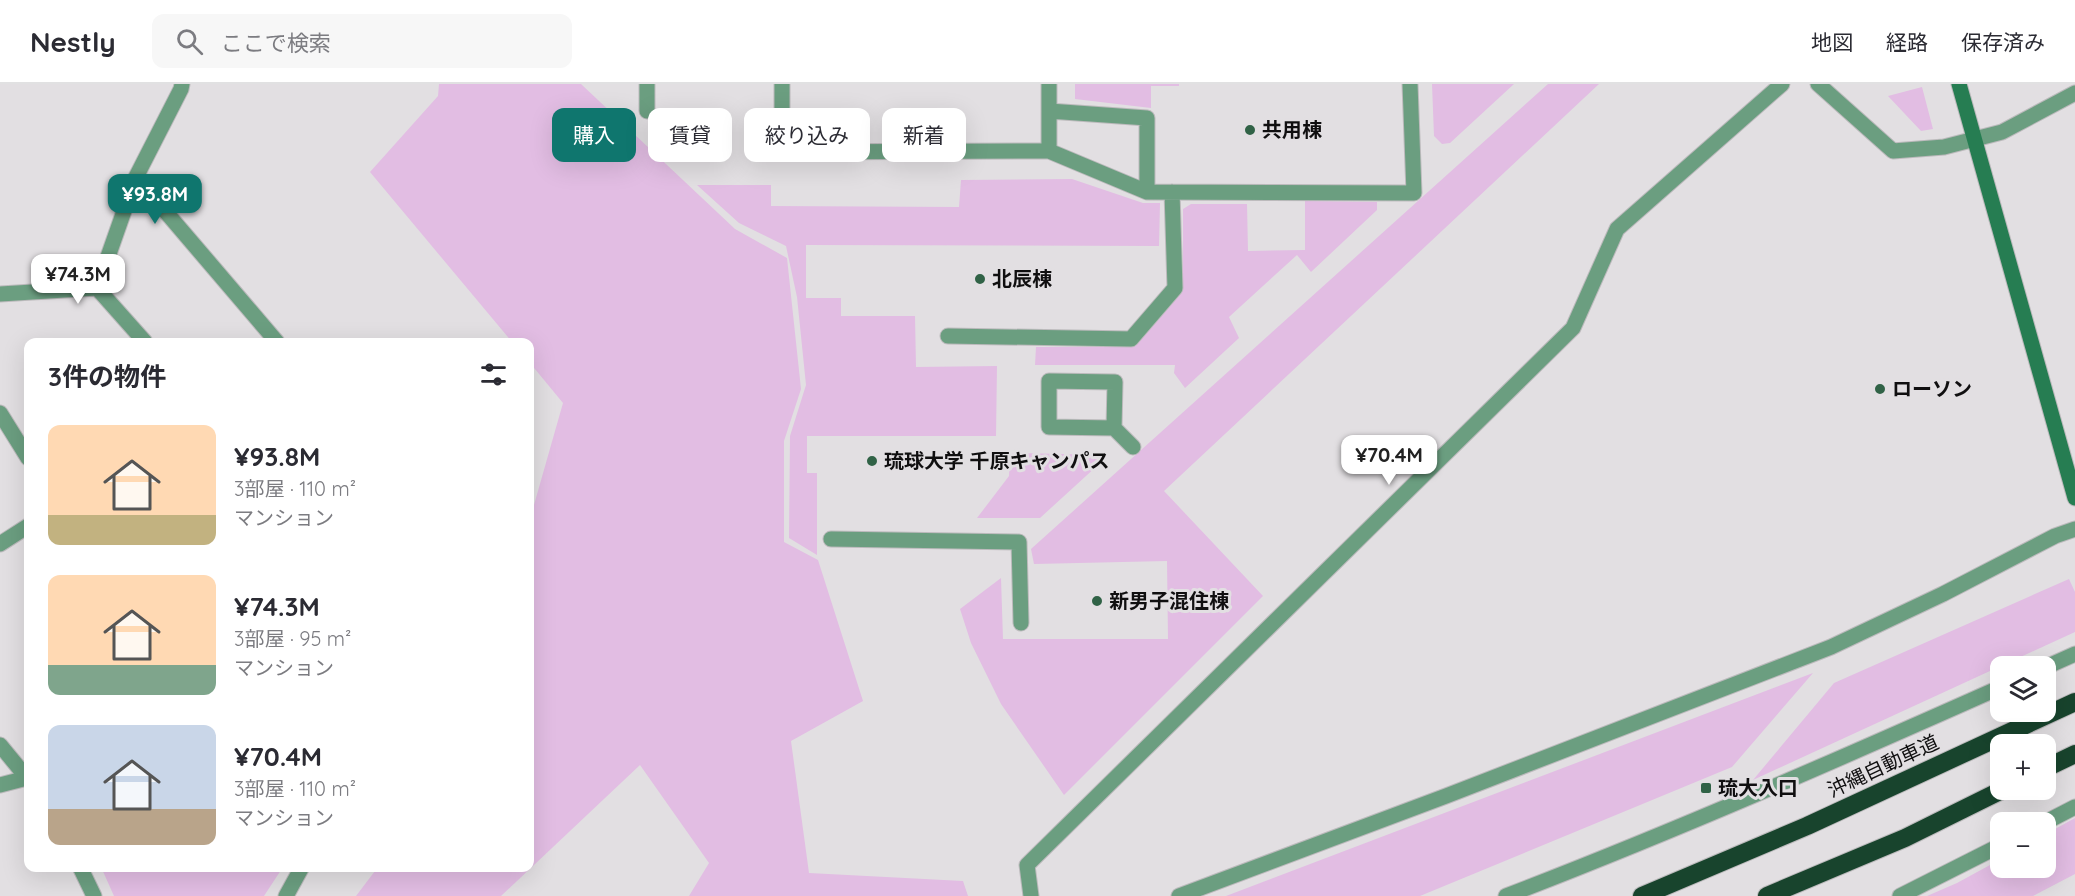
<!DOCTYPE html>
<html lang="ja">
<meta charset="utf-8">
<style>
:root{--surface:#fff;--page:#f7f7f7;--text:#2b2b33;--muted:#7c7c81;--line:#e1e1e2;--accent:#0f766e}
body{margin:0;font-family:Quicksand,"Noto Sans JP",sans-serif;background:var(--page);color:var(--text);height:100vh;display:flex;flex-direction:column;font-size:22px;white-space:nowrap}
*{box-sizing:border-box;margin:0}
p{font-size:20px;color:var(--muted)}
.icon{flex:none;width:33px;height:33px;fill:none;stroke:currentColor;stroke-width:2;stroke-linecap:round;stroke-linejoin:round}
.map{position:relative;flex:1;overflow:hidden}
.panel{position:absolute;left:24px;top:254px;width:510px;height:534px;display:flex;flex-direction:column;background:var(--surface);border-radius:12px;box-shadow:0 6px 24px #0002}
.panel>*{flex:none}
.guide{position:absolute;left:552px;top:24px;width:570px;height:54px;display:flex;gap:12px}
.tools{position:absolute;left:1990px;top:572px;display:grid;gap:12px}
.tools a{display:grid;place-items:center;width:66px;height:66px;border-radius:12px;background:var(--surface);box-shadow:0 6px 24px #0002;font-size:30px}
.price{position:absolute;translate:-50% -51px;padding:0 14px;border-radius:12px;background:#fff;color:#222;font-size:20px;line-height:39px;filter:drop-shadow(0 2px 3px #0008)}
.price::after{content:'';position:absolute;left:50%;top:36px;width:18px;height:14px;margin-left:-9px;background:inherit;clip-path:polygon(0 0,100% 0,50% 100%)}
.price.on{background:var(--accent);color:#fff}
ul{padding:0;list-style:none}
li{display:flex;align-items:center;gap:18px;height:150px;padding:0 24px}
li span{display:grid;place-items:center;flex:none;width:168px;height:120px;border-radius:12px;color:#555}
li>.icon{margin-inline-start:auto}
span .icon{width:72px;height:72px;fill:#fffc;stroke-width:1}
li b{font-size:26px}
h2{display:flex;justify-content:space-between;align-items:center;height:72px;padding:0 24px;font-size:26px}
.pill{padding:0 21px;border-radius:12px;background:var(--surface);box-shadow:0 6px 24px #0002;font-size:21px;line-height:54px}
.pill.on{background:var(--accent);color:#fff}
header{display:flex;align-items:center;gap:36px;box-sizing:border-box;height:84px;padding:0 30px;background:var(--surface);border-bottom:2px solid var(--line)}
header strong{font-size:28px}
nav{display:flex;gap:33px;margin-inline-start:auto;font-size:21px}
.search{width:420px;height:54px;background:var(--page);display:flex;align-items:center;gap:15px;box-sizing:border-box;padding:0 21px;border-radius:12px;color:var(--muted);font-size:22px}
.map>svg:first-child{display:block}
.green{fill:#e2bde3}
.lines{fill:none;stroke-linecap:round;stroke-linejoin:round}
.lane-casing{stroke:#bcbabc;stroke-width:17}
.street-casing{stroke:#bcbabc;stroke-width:17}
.secondary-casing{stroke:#bcbabc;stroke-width:17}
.highway-casing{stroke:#bcbabc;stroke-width:20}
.lane{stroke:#6b9e80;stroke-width:15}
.street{stroke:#6b9e80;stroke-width:15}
.secondary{stroke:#267d52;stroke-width:15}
.highway{stroke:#18442d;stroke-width:18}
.poi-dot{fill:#306246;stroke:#e2dfe2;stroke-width:2}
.labels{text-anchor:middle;stroke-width:6;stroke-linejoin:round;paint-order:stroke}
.poi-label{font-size:20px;font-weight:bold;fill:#100f10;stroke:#e2dfe2;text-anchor:start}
.street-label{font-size:20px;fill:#100f10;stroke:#e2dfe2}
</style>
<header>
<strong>Nestly</strong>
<div class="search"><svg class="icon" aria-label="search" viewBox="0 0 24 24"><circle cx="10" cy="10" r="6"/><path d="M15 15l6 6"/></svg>ここで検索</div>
<nav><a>地図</a><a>経路</a><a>保存済み</a></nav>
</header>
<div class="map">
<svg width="2075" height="812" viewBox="0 0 2075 812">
<rect width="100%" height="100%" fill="#e2dfe2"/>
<path class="green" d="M439,0h142l154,145 52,29 14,131 -17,52v101l34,18 45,141 -72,40 18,132 154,8 5,15h-279l20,-33 -69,-98 -139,131h-145l22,-29h152v-348l33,-116 -33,-40v-21h-18l-142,-170 68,-76z
M1075,0h104v2h-28v22l-76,-9z
M1432,0h82l-64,59 -8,1 -8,-8z
M1548,0h51l-435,407 99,105 -199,199 -63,-91 -30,-61 -11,-34 41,-31 2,61h165l-1,-78 -133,3 -3,-15z
M1922,3l11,42 -12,2 -33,-35z
M1072,95l71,24h17l-1,43 -353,-1v53h35v18h74l1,51 81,-1 -1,70h-189v37h10v82l-28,-17 1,-102 16,-51 -9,-88 -11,-51 -47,-23 -42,-38h74v21l188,1 2,-27z
M1305,117l72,1v8l-66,62 -14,-17 -68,62 10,21 -54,50 -11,-15 1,-8h-140l1,-18h97l45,-51 5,-20v-67l8,-5h56l1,47 57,-1z
M1010,369l99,2 -69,63h-63l32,-42z
M2069,495l6,13v40l-322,148 81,-97z
M1813,589l-81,94 -312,129h-194z
M2075,734v56l-42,22h-106l30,-13 44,-24v8h45v-33z
M101,783h182l-19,29h-150z"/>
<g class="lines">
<defs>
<path id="lane" d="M647,0v27
M782,0v68l267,-1 98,41 267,1 -4,-109
M1049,0v67
M1049,27l98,7v74
M948,252l183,3 44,-51 -3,-96
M1114,344l1,-46 -66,-1v46l65,1 19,19
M831,455l188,3 2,81
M2046,583l29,-13
M2046,738l29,-15
M1506,812c167,-64 331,-136 495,-209
M1900,812l101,-51"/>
<path id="street" d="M182,0l-1,5 -45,88 141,165
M1818,0l75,67 51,-4 58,-15 73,-39
M97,204l39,-111
M0,210l97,-6 48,54
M0,329l28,45
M0,460l28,-18
M0,661l28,34
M0,701l27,-7
M80,783l14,29
M286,812l16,-29
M1031,812l-4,-31 546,-537 44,-99 165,-145
M1179,812l267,-100 385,-149 112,-53 112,-58 20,-7"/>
<path id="secondary" d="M1959,0l116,414"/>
<path id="highway" d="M2046,684l29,-14
M1642,812l165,-70 268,-124
M1767,812l138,-58 99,-49"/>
</defs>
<use href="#lane" class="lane-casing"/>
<use href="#street" class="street-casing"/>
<use href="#secondary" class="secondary-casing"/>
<use href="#highway" class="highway-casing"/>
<use href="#lane" class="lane"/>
<use href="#street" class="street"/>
<use href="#secondary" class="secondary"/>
<use href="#highway" class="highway"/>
</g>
<g class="poi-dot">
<circle cx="1250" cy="46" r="6"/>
<circle cx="980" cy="195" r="6"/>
<circle cx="1880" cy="305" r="6"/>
<circle cx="872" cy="377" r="6"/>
<circle cx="1097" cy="517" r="6"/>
<rect x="1700" y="698" width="12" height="12" rx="3"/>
</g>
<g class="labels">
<g class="poi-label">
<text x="1262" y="53">共用棟</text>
<text x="992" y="202">北辰棟</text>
<text x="1892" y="312">ローソン</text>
<text x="884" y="384">琉球大学 千原キャンパス</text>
<text x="1109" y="524">新男子混住棟</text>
<text x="1718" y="711">琉大入口</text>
</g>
<g class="street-label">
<text transform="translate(1883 682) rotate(-25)" y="7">沖縄自動車道</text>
</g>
</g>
</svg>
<div class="tools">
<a><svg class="icon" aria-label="layers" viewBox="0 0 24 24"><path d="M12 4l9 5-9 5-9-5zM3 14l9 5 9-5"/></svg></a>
<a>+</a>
<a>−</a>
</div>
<b class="price on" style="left:155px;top:141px">¥93.8M</b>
<b class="price" style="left:78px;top:221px">¥74.3M</b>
<b class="price" style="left:1389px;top:402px">¥70.4M</b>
<div class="guide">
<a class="pill on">購入</a>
<a class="pill">賃貸</a>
<a class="pill">絞り込み</a>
<a class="pill">新着</a>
</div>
<section class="panel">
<h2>3件の物件<svg class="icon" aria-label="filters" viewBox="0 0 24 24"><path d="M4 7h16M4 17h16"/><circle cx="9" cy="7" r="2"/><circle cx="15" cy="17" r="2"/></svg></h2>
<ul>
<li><span style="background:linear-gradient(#ffd9b3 75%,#c2b280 0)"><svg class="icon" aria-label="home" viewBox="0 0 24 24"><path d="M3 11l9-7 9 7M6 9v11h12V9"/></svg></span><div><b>¥93.8M</b><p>3部屋 · 110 m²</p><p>マンション</p></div></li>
<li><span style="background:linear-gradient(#ffd9b3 75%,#7fa58c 0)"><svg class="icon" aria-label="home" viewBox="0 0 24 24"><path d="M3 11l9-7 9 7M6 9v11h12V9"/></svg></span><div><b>¥74.3M</b><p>3部屋 · 95 m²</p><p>マンション</p></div></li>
<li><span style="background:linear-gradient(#c9d6e8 70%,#b9a48a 0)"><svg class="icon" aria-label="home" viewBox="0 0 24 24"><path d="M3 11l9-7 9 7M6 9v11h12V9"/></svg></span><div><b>¥70.4M</b><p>3部屋 · 110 m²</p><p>マンション</p></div></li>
</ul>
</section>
</div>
